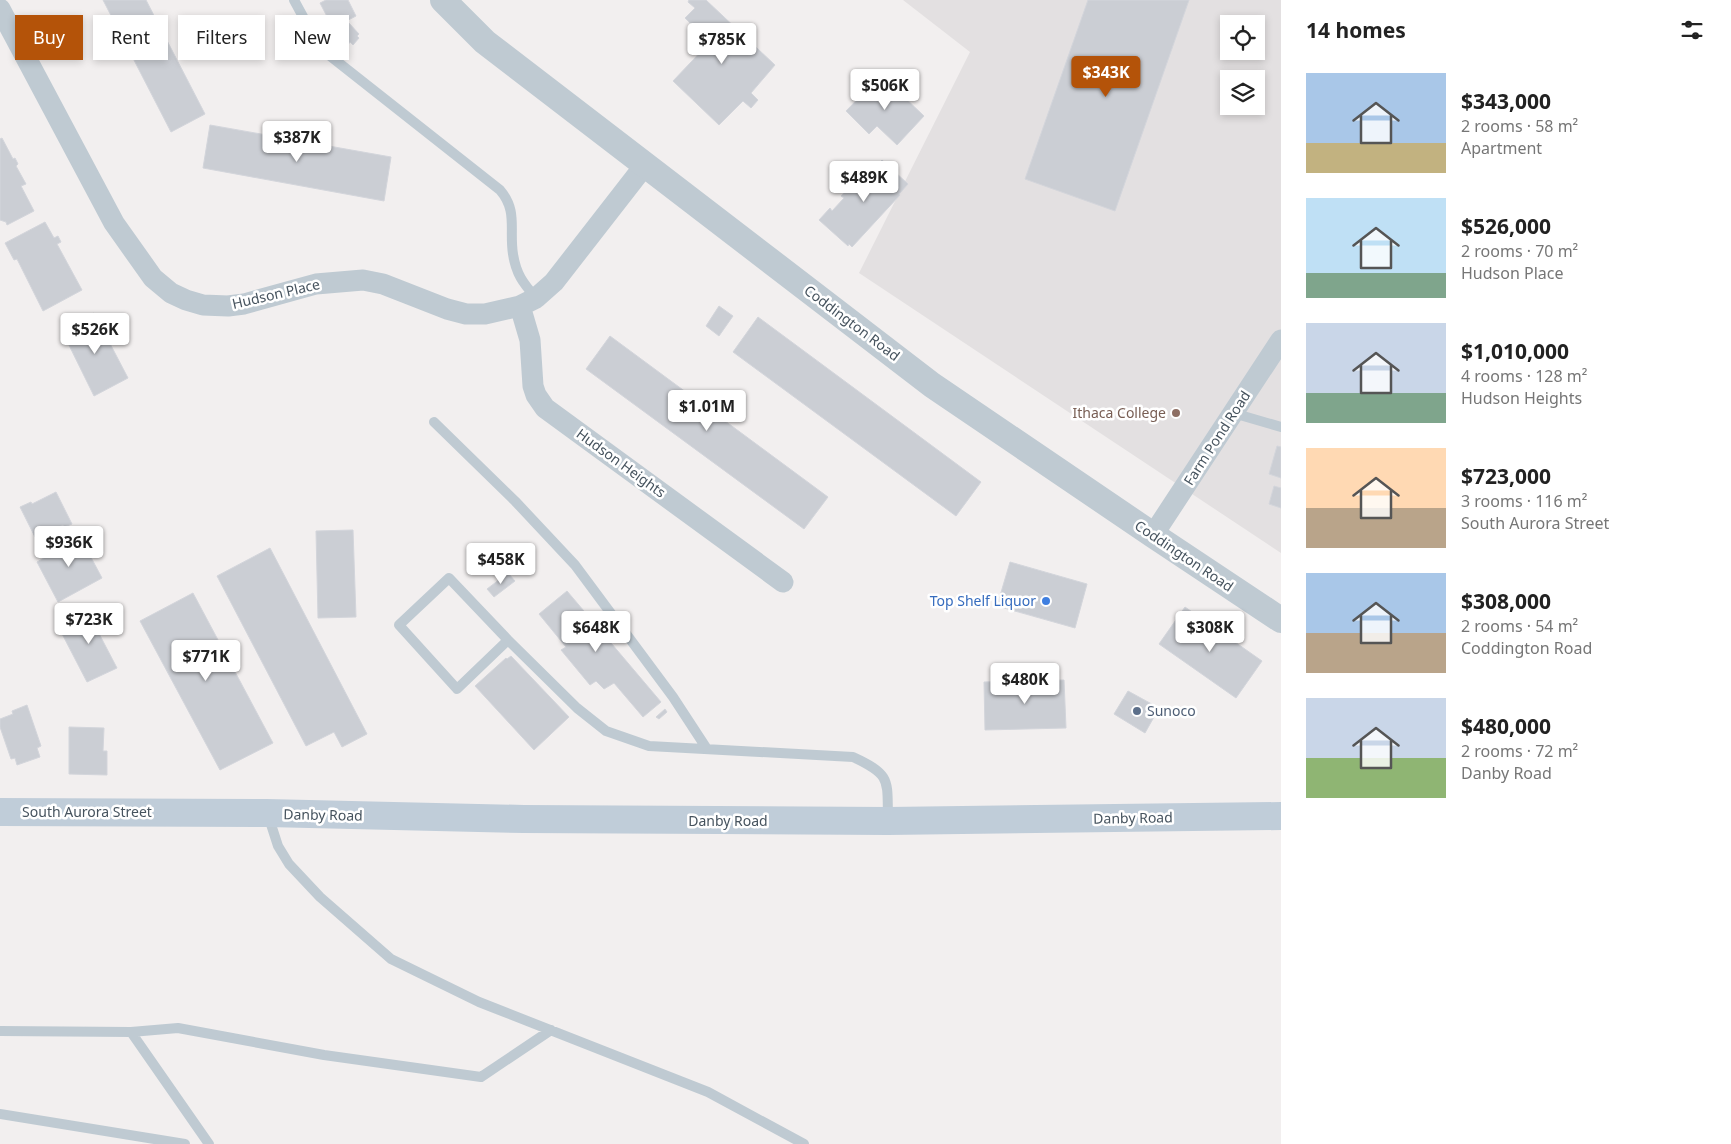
<!DOCTYPE html>
<meta charset="utf-8">
<style>
:root{--surface:#fff;--page:#f2f2f2;--text:#222;--muted:#767676;--accent:#b45309}
body{margin:0;font-family:"Noto Sans",sans-serif;background:var(--page);color:var(--text);height:100vh;display:flex;flex-direction:column;font-size:19px;white-space:nowrap}
*{box-sizing:border-box;margin:0}
p{font-size:16px;color:var(--muted)}
.icon{flex:none;width:28px;height:28px;fill:none;stroke:currentColor;stroke-width:2;stroke-linecap:round;stroke-linejoin:round}
.map{position:relative;flex:1;overflow:hidden}
.drawer{display:flex;flex-direction:column;background:var(--surface);width:450px}
.drawer>*{flex:none}
.guide{position:absolute;left:15px;top:15px;width:475px;height:45px;display:flex;gap:10px}
.fabs{position:absolute;left:1220px;top:15px;display:grid;gap:10px}
.fabs a{display:grid;place-items:center;width:45px;height:45px;border-radius:0px;background:var(--surface);box-shadow:0 2px 8px #0003;font-size:25px}
.price{position:absolute;translate:-50% -42px;padding:0 11px;border-radius:5px;background:#fff;color:#222;font-size:16px;line-height:32px;filter:drop-shadow(0 1px 2px #0008)}
.price::after{content:'';position:absolute;left:50%;top:30px;width:15px;height:11px;margin-left:-8px;background:inherit;clip-path:polygon(0 0,100% 0,50% 100%)}
.price.selected{background:var(--accent);color:#fff}
ul{padding:0;list-style:none}
li{display:flex;align-items:center;gap:15px;height:125px;padding:0 25px}
li span{display:grid;place-items:center;flex:none;width:140px;height:100px;border-radius:0px;color:#555}
li>.icon{margin-inline-start:auto}
span .icon{width:60px;height:60px;fill:#fffc;stroke-width:1}
li b{font-size:21px}
h2{display:flex;justify-content:space-between;align-items:center;height:60px;padding:0 25px;font-size:21px}
.chip{padding:0 18px;border-radius:0px;background:var(--surface);box-shadow:0 2px 8px #0003;font-size:18px;line-height:45px}
.chip.selected{background:var(--accent);color:#fff}
main{display:flex;flex:1;min-height:0}
.map>svg:first-child{display:block}
.education{fill:#e3e0e1;fill-rule:evenodd}
.building{fill:#cbced4;stroke:#d3d5db}
.lines{fill:none;stroke-linecap:round;stroke-linejoin:round}
.service{stroke:#bfcad2;stroke-width:10}
.minor{stroke:#bfcad2;stroke-width:21}
.tertiary{stroke:#bfcad2;stroke-width:26}
.secondary{stroke:#c0cdd9;stroke-width:28}
.education-dot{fill:#8d6e63;stroke:#fff;stroke-width:2}
.shop-dot{fill:#3f7fe0;stroke:#fff;stroke-width:2}
.service-dot{fill:#5c6f8a;stroke:#fff;stroke-width:2}
.labels{text-anchor:middle;stroke-width:5;stroke-linejoin:round;paint-order:stroke}
.street-label{font-size:14px;fill:#46535e;stroke:#fff}
.education-label{font-size:14px;fill:#785e54;stroke:#fff;text-anchor:end}
.shop-label{font-size:14px;fill:#366cbe;stroke:#fff;text-anchor:end}
.service-label{font-size:14px;fill:#4e5e75;stroke:#fff;text-anchor:start}
</style>
<main>
<div class="map">
<svg width="1281" height="1144" viewBox="0 0 1281 1144">
<rect width="100%" height="100%" fill="#f2efef"/>
<path class="education" d="M903,0h378v553l-422,-280 111,-221zM1229,24h27v27h-27zM1229,79h27v27h-27z"/>
<path class="building" d="M103,0h43l59,114 -34,18z
M326,0h22l8,16 -23,12 -13,-25z
M689,0h17l69,65 -24,28 7,7 -7,8 -8,-7 -24,24 -46,-44 37,-39 -25,-24 10,-10 -7,-6z
M1088,0h101l-74,211 -90,-32z
M348,22l11,12 -2,2 2,2 -6,7 -3,-3 -3,4 -12,-12z
M881,75l43,41 -27,29 -20,-19 -8,8 -23,-23z
M210,125l181,32 -7,44 -181,-33z
M2,138l11,21 2,-1 3,6 -2,2 10,18 -5,2 13,25 -27,14 -1,-3 -6,-2v-81z
M882,160l26,24 -9,10 1,1 -48,52 -3,-3 -1,2 -29,-26 11,-12 2,3 12,-13 -3,-2 23,-24 2,2 5,-6 2,2z
M45,222l9,16 4,-2 3,6 -4,2 25,46 -39,21 -26,-52 -3,1 -9,-17z
M719,306l14,10 -14,20 -13,-10z
M94,313l34,65 -34,18 -32,-65z
M758,317l223,165 -25,34 -223,-164z
M610,336l218,161 -24,32 -218,-160z
M1277,446l4,1v31l-12,-4z
M1274,486l7,2v20l-12,-4z
M56,492l16,32 -8,3 -1,-2 -28,12 -15,-30 11,-5 1,2z
M353,530l3,87 -38,1 -2,-87z
M78,533l24,45 -44,24 -21,-40 16,-9 -2,-5z
M270,548l97,186 -25,13 -8,-15 -28,14 -89,-170z
M1010,562l77,22 -12,44 -78,-22z
M508,573l7,8 -21,16 -7,-8z
M567,591l94,111 -18,15 -29,-34 -10,6 -8,-8 -6,4 -29,-35 5,-3 -27,-33z
M193,593l80,150 -53,27 -80,-149z
M100,607l6,11 -12,6 23,44 -30,14 -28,-54z
M1185,607l77,54 -26,37 -77,-54z
M511,656l58,61 -35,33 -59,-64 31,-28 1,1z
M1064,680l2,48 -81,2 -1,-48z
M1128,691l31,17 -14,25 -31,-19z
M27,705l14,41 -4,2 3,9 -23,8 -2,-7 -4,1 -11,-32v-8l13,-5 -1,-3z
M665,709l2,3 -8,7 -3,-2z
M69,727l35,1 -1,23h4v24l-38,-1z"/>
<g class="lines">
<path class="service" d="M294,0l26,48 180,142c18,21 9,39 13,64 3,20 10,29 23,44
M1233,413l48,14
M434,422l81,79 60,64 98,132 34,52
M508,640l-51,49 -58,-64 50,-47 59,62 69,68 29,23 43,15 204,11c39,18 34,23 35,63
M268,815l10,31 11,18 31,33 71,62 88,43 229,90 96,52
M0,1031l131,1 47,-4 146,27 157,22 70,-47
M131,1032l78,112
M0,1114l185,30"/>
<path class="minor" d="M0,9l114,214 39,55 18,15 15,7 17,5 25,1 16,-2 72,-20 47,-4 20,4 64,25 19,5h19l35,-8 16,-8 18,-16 91,-117
M520,306l10,34 3,46 3,9 9,13 238,174
M1153,535l128,-195"/>
<path class="tertiary" d="M443,0l42,42 447,343 221,150 128,85"/>
<path class="secondary" d="M0,812l267,1 257,6 364,2 393,-5"/>
</g>
<circle class="education-dot" cx="1176" cy="413" r="5"/>
<circle class="shop-dot" cx="1046" cy="601" r="5"/>
<circle class="service-dot" cx="1137" cy="711" r="5"/>
<g class="labels">
<g class="street-label">
<text transform="translate(276 294) rotate(-13)" y="5">Hudson Place</text>
<text transform="translate(852 323) rotate(37)" y="5">Coddington Road</text>
<text transform="translate(1217 438) rotate(-57)" y="5">Farm Pond Road</text>
<text transform="translate(621 463) rotate(36)" y="5">Hudson Heights</text>
<text transform="translate(1184 556) rotate(34)" y="5">Coddington Road</text>
<text x="87" y="817">South Aurora Street</text>
<text transform="translate(323 815) rotate(1)" y="5">Danby Road</text>
<text transform="translate(1133 818) rotate(-1)" y="5">Danby Road</text>
<text x="728" y="826">Danby Road</text>
</g>
<g class="education-label">
<text x="1166" y="418">Ithaca College</text>
</g>
<g class="shop-label">
<text x="1036" y="606">Top Shelf Liquor</text>
</g>
<g class="service-label">
<text x="1147" y="716">Sunoco</text>
</g>
</g>
</svg>
<div class="fabs">
<a><svg class="icon" aria-label="locate" viewBox="0 0 24 24"><circle cx="12" cy="12" r="6"/><path d="M12 2v4M12 18v4M2 12h4M18 12h4"/></svg></a>
<a><svg class="icon" aria-label="layers" viewBox="0 0 24 24"><path d="M12 4l9 5-9 5-9-5zM3 14l9 5 9-5"/></svg></a>
</div>
<b class="price" style="left:722px;top:65px">$785K</b>
<b class="price selected" style="left:1106px;top:98px">$343K</b>
<b class="price" style="left:885px;top:111px">$506K</b>
<b class="price" style="left:297px;top:163px">$387K</b>
<b class="price" style="left:864px;top:203px">$489K</b>
<b class="price" style="left:95px;top:355px">$526K</b>
<b class="price" style="left:707px;top:432px">$1.01M</b>
<b class="price" style="left:69px;top:568px">$936K</b>
<b class="price" style="left:501px;top:585px">$458K</b>
<b class="price" style="left:89px;top:645px">$723K</b>
<b class="price" style="left:596px;top:653px">$648K</b>
<b class="price" style="left:1210px;top:653px">$308K</b>
<b class="price" style="left:206px;top:682px">$771K</b>
<b class="price" style="left:1025px;top:705px">$480K</b>
<div class="guide">
<a class="chip selected">Buy</a>
<a class="chip">Rent</a>
<a class="chip">Filters</a>
<a class="chip">New</a>
</div>
</div>
<section class="drawer">
<h2>14 homes<svg class="icon" aria-label="filters" viewBox="0 0 24 24"><path d="M4 7h16M4 17h16"/><circle cx="9" cy="7" r="2"/><circle cx="15" cy="17" r="2"/></svg></h2>
<ul>
<li><span style="background:linear-gradient(#a9c7e8 70%,#c2b280 0)"><svg class="icon" aria-label="home" viewBox="0 0 24 24"><path d="M3 11l9-7 9 7M6 9v11h12V9"/></svg></span><div><b>$343,000</b><p>2 rooms · 58 m²</p><p>Apartment</p></div></li>
<li><span style="background:linear-gradient(#bfe0f5 75%,#7fa58c 0)"><svg class="icon" aria-label="home" viewBox="0 0 24 24"><path d="M3 11l9-7 9 7M6 9v11h12V9"/></svg></span><div><b>$526,000</b><p>2 rooms · 70 m²</p><p>Hudson Place</p></div></li>
<li><span style="background:linear-gradient(#c9d6e8 70%,#7fa58c 0)"><svg class="icon" aria-label="home" viewBox="0 0 24 24"><path d="M3 11l9-7 9 7M6 9v11h12V9"/></svg></span><div><b>$1,010,000</b><p>4 rooms · 128 m²</p><p>Hudson Heights</p></div></li>
<li><span style="background:linear-gradient(#ffd9b3 60%,#b9a48a 0)"><svg class="icon" aria-label="home" viewBox="0 0 24 24"><path d="M3 11l9-7 9 7M6 9v11h12V9"/></svg></span><div><b>$723,000</b><p>3 rooms · 116 m²</p><p>South Aurora Street</p></div></li>
<li><span style="background:linear-gradient(#a9c7e8 60%,#b9a48a 0)"><svg class="icon" aria-label="home" viewBox="0 0 24 24"><path d="M3 11l9-7 9 7M6 9v11h12V9"/></svg></span><div><b>$308,000</b><p>2 rooms · 54 m²</p><p>Coddington Road</p></div></li>
<li><span style="background:linear-gradient(#c9d6e8 60%,#8fb573 0)"><svg class="icon" aria-label="home" viewBox="0 0 24 24"><path d="M3 11l9-7 9 7M6 9v11h12V9"/></svg></span><div><b>$480,000</b><p>2 rooms · 72 m²</p><p>Danby Road</p></div></li>
</ul>
</section>
</main>
